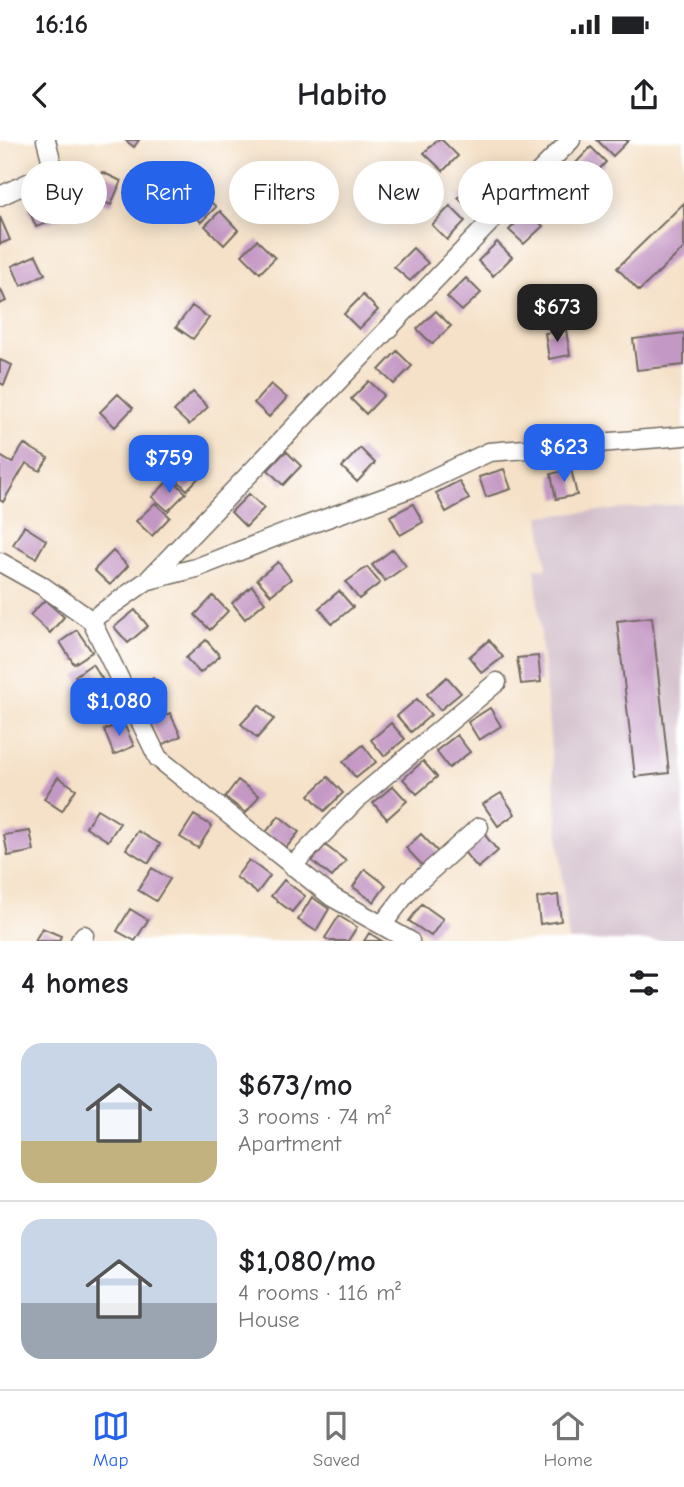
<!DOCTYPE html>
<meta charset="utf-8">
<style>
:root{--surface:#fff;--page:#f6f6f6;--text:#202124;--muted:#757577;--line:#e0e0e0;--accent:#2563eb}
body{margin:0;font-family:"Comic Neue",sans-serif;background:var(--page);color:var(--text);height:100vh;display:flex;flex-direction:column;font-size:26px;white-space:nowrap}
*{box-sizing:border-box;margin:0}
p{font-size:23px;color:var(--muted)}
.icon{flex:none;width:38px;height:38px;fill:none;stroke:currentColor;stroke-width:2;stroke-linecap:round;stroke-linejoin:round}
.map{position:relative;height:801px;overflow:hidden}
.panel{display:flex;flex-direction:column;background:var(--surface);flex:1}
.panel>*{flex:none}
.hud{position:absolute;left:21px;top:21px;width:642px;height:63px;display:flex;gap:14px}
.price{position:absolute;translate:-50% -60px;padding:0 16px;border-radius:14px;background:var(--accent);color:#fff;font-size:23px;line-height:46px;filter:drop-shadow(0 2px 4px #0008)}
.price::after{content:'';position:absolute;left:50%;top:42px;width:21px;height:16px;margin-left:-10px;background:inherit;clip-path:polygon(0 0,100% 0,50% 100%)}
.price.active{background:#222;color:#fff}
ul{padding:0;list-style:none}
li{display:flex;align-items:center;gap:21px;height:175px;padding:0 21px}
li+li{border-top:2px solid var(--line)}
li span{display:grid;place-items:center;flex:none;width:196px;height:140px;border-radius:21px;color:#555}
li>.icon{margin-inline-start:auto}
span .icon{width:84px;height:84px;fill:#fffc;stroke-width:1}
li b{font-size:30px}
h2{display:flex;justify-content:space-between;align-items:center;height:84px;padding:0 21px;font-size:30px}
.chip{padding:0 24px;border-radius:32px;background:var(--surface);box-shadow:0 4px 18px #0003;font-size:24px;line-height:63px}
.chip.active{background:var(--accent);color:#fff}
.status{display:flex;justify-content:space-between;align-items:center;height:49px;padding:0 35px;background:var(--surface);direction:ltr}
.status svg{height:19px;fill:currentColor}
header{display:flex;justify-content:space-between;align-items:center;height:91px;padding:0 21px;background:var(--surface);font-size:32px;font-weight:700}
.tab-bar{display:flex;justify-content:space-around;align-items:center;height:98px;border-top:2px solid var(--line);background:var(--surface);font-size:19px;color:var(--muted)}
.tab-bar a{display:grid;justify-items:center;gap:4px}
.tab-bar .active{color:var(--accent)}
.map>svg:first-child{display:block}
.industrial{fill:#d1bdc9}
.building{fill:#c498c4}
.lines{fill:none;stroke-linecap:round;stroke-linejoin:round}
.minor-casing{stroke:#726b62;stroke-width:21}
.minor{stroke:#fff;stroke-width:18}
</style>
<div class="status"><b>16:16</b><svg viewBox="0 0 49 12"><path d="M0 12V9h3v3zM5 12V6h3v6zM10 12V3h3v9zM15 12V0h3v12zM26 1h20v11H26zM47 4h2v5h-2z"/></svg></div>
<header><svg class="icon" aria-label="back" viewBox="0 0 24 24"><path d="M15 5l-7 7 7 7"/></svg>Habito<svg class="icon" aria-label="share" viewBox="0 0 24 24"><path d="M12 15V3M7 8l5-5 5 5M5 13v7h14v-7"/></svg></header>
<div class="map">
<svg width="684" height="801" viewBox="0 0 684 801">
<rect width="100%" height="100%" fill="#fff"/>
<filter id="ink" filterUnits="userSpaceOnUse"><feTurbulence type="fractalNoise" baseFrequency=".0143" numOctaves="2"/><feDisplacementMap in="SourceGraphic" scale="14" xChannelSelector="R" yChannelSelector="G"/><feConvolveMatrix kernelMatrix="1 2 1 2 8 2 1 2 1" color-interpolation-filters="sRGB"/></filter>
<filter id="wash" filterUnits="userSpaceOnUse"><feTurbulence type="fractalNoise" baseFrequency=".00686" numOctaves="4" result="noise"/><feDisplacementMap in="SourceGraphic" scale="28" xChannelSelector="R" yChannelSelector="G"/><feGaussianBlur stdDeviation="1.57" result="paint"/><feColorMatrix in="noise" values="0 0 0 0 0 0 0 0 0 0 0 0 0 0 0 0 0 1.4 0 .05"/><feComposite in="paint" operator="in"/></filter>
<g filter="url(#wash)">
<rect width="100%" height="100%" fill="#f5e1c7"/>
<path class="industrial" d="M684,364v437h-116l-33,-373 12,1 -7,-53z"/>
<g id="blocks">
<path class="building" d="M125,0h14l-5,7z
M437,0h5l16,16 -15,15 -19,-18z
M597,0h32l-16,16z
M591,7l15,15 -18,19 -15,-15z
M171,23l19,18 -15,15 -19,-19z
M102,32l19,9 -10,24 -20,-8z
M560,38l15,15 -19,18 -15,-14z
M477,39l15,15 -19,18 -15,-14z
M198,49l18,18 -15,15 -18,-18z
M53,58l8,20 -25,9 -8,-19z
M684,63v45l-45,43 -22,-23z
M450,66l15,15 -18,19 -15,-15z
M220,71l18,19 -14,15 -19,-19z
M528,71l15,15 -19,18 -15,-14z
M0,77l10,23 -10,4z
M257,100l18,18 -15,15 -18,-18z
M497,102l15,15 -19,19 -15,-15z
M413,108l15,15 -18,18 -16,-14z
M36,115l9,19 -24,12 -9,-20z
M466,138l15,15 -19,18 -15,-14z
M0,148l6,13 -6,3z
M363,155l15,15 -19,19 -15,-15z
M192,166l17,12 -16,21 -17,-12z
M436,171l15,15 -19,18 -15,-15z
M566,190l4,25 -21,4 -4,-26z
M684,193v32l-47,5 -4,-31z
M397,211l15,15 -18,18 -15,-14z
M0,220l12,5 -8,20 -4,-2z
M369,241l15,14 -18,19 -15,-15z
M271,244l16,14 -18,19 -15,-14z
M193,252l15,15 -19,18 -15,-14z
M118,254l15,14 -18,19 -15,-15z
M24,304l24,14 -8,13 -14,-8 -23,39 -3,-2v-44l12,7z
M360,308l15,15 -18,19 -15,-15z
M286,311l15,15 -18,19 -15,-15z
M190,316l15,15 -18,19 -15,-15z
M504,329l7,20 -25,8 -7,-20z
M571,329l6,26 -21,4 -5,-25z
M171,338l15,15 -18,18 -16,-14z
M459,341l10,18 -23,13 -10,-19z
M249,354l15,14 -18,19 -15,-15z
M155,363l15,14 -18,19 -16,-15z
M413,364l10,18 -23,13 -10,-19z
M24,386l22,14 -10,18 -23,-13z
M393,409l13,17 -21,15 -13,-16z
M113,411l15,15 -18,19 -16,-15z
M278,422l13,17 -20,16 -14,-16z
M367,427l13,16 -21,16 -13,-17z
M252,446l13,16 -20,17 -13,-16z
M339,451l14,16 -21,17 -13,-16z
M213,456l15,15 -18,19 -15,-15z
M45,460l19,17 -14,16 -20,-18z
M135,470l13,16 -20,17 -14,-16z
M652,477l17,156 -34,4 -18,-156z
M77,490l15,22 -18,12 -14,-22z
M206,500l14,16 -20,17 -14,-15z
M489,500l14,17 -21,16 -13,-16z
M538,516l3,26 -20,2 -4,-26z
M92,524l15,22 -18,12 -14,-22z
M447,537l14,16 -21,17 -13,-16z
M153,538l11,24 -19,9 -11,-24z
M113,550l10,24 -20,8 -10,-24z
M417,559l14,16 -20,17 -14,-16z
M259,565l15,14 -17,19 -16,-14z
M490,568l11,18 -22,14 -11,-18z
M170,573l11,23 -19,9 -11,-23z
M123,582l11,24 -20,9 -10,-25z
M391,583l14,16 -21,17 -13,-16z
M457,595l13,17 -21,16 -13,-17z
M363,605l13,17 -20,16 -13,-16z
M423,621l14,16 -20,17 -14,-15z
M58,637l18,12 -14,22 -18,-12z
M328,637l15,16 -19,18 -15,-16z
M238,640l21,16 -13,17 -21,-16z
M393,646l14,15 -20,18 -14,-16z
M501,653l14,21 -17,12 -15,-22z
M97,669l23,14 -12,18 -22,-14z
M194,675l18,11 -14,22 -18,-11z
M279,676l20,16 -13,16 -20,-16z
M30,691l4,20 -26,5 -4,-21z
M138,691l22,13 -11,19 -23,-14z
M421,694l18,19 -15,14 -18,-19z
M484,694l14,17 -20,17 -14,-16z
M325,705l21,16 -14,16 -20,-16z
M249,720l21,16 -13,17 -21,-16z
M152,728l18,11 -14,22 -18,-11z
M365,729l21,16 -12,17 -21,-15z
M284,740l21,16 -13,16 -21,-16z
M558,755l3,26 -21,3 -3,-26z
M312,757l17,12 -13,22 -18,-11z
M422,764l21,15 -12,17 -22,-15z
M130,769l18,11 -13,21 -18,-10z
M339,776l18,11 -9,14h-18l-5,-3z
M42,788l19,8 -2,5h-24z
M369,793l13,8h-18z"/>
</g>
</g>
<g filter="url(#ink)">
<use href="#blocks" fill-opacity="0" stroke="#726b62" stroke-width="2"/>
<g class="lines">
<defs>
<path id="minor" d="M0,56l54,-25 -8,-31
M0,422l41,23 50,35 57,-40 368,-385 55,-55
M149,440l47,-12 92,-36 129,-46 72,-34 195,-16
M91,480l67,138 174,139 78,44
M292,726l64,-66 141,-118
M382,785l27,-35 70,-63
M80,801l4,-6"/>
</defs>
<use href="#minor" class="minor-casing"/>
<use href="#minor" class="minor"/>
</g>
</g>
</svg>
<b class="price active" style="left:557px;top:204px">$673</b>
<b class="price" style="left:564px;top:344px">$623</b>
<b class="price" style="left:169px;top:355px">$759</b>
<b class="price" style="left:119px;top:598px">$1,080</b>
<div class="hud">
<a class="chip">Buy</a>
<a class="chip active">Rent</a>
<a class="chip">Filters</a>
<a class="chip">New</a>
<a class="chip">Apartment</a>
</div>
</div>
<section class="panel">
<h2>4 homes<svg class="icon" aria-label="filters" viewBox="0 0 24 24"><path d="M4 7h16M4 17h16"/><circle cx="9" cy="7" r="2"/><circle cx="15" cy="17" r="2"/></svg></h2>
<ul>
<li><span style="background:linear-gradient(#c9d6e8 70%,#c2b280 0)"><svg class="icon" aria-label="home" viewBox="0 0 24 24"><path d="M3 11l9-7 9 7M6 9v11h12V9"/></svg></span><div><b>$673/mo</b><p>3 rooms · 74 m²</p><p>Apartment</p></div></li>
<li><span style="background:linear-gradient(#c9d6e8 60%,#9aa5b1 0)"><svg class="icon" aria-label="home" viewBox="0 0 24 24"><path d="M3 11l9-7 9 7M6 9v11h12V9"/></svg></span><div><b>$1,080/mo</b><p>4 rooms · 116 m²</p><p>House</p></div></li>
</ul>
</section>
<nav class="tab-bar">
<a class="active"><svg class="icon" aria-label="map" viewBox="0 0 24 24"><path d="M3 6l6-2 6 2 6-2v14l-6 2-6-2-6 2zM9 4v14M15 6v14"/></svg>Map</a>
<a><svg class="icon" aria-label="saved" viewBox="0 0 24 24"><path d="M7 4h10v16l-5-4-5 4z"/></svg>Saved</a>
<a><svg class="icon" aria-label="home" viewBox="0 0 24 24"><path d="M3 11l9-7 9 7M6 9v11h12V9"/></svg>Home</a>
</nav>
